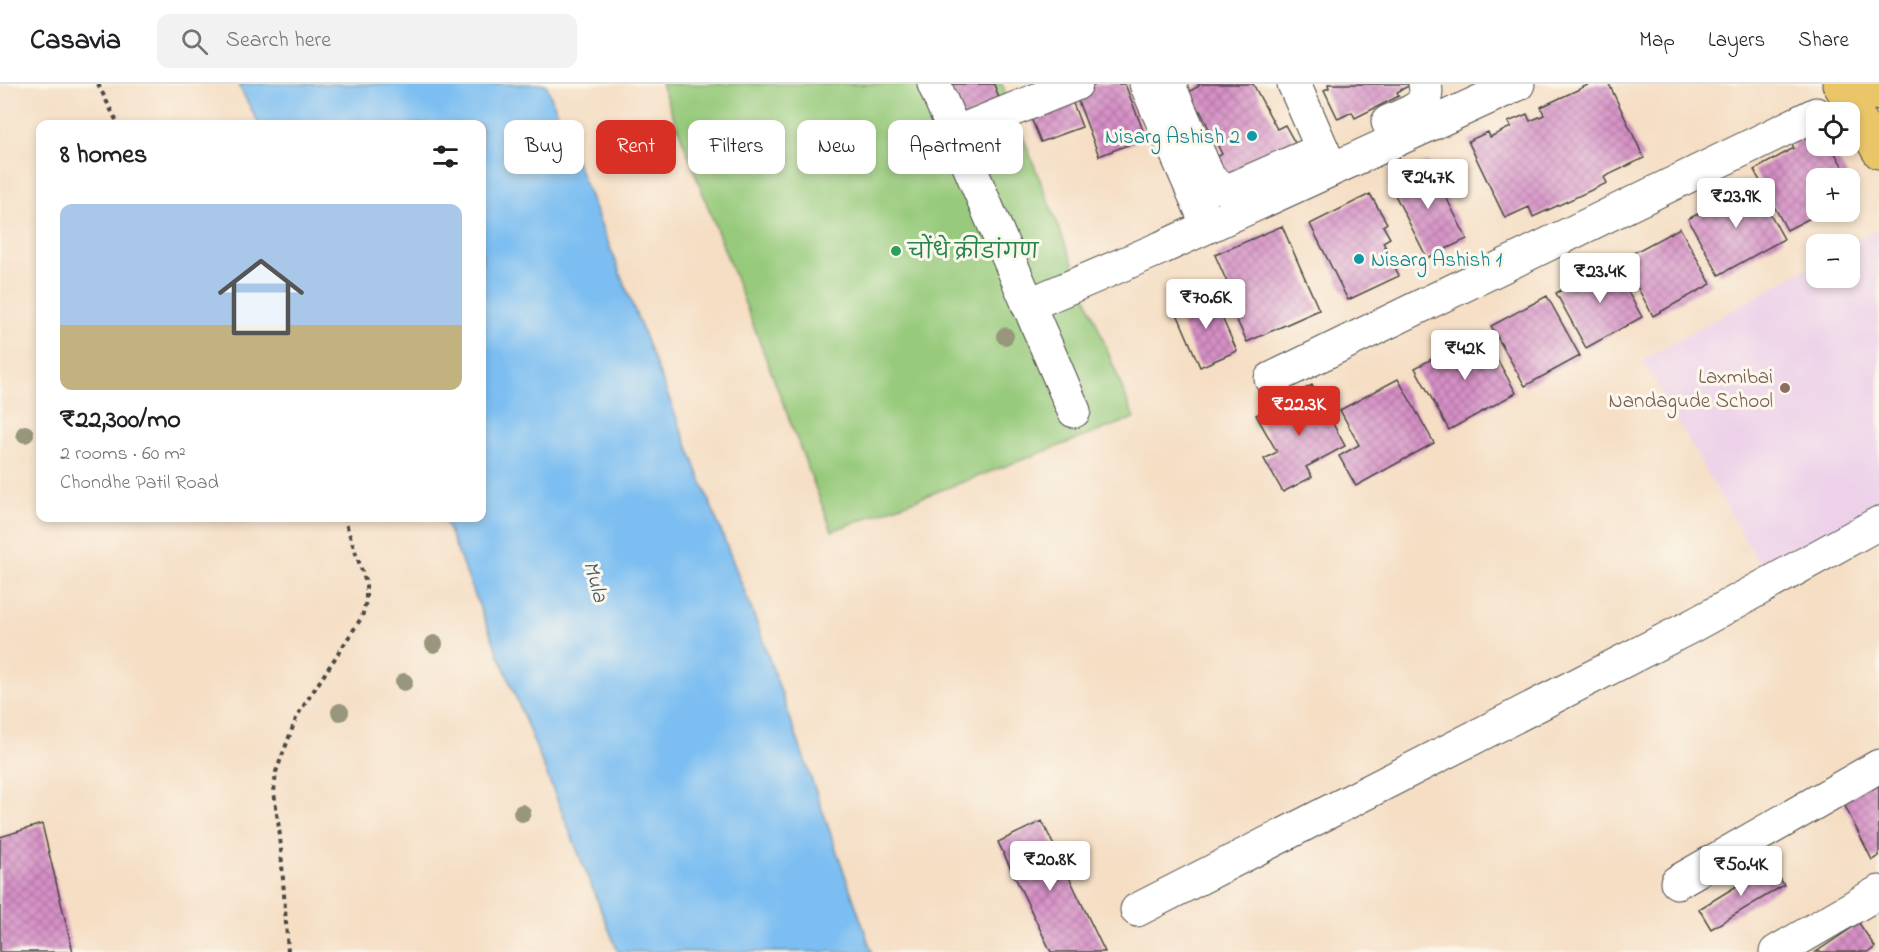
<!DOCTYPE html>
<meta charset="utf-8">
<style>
:root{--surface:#fff;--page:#f2f2f2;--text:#202124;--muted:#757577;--line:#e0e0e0;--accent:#d93025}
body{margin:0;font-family:"Indie Flower","Playpen Sans Deva",sans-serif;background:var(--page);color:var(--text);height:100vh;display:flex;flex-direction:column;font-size:22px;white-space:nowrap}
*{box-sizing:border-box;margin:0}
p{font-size:20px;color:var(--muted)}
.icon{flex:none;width:33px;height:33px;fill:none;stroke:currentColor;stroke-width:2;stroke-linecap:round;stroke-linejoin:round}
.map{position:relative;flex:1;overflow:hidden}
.panel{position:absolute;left:36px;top:36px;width:450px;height:402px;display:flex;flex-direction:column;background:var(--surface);border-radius:12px;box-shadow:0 3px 9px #0003}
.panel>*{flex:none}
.top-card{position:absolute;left:504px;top:36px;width:570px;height:54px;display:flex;gap:12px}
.fabs{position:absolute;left:1806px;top:18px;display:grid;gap:12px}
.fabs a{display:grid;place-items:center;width:54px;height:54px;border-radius:12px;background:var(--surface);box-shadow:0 3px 9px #0003;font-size:30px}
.price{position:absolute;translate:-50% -51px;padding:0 14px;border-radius:6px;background:#fff;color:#222;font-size:20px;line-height:39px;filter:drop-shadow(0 2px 3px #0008)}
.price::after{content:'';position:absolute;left:50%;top:36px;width:18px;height:14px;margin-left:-9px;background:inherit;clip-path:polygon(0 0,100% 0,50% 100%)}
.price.current{background:var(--accent);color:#fff}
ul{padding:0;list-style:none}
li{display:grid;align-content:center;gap:12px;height:318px;padding:0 24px}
li span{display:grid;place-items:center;height:186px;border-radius:12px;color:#555}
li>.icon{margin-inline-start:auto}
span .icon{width:108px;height:108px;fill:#fffc;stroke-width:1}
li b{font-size:26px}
h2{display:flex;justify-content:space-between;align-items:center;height:72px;padding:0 24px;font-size:26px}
.chip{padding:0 21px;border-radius:12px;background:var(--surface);box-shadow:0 3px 9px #0003;font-size:21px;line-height:54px}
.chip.current{background:var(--accent);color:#fff}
header{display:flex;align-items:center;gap:36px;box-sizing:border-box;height:84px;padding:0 30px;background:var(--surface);border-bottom:2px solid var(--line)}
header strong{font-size:28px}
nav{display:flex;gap:33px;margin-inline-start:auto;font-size:21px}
.search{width:420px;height:54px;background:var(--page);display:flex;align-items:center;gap:15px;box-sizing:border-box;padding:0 21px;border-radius:12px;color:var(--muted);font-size:22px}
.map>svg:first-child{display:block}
.built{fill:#edd1e9}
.pitch{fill:#97ca7b;stroke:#617a53;stroke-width:1.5}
.water{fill:#7bbef1;stroke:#53748e;stroke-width:1.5}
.building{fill:url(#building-cross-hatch)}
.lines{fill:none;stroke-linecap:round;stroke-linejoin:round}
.minor-casing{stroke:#494642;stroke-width:35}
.major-casing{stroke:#494642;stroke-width:35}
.path{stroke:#494642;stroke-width:4;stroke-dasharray:4.5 4.5;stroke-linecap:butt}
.minor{stroke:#fff;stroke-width:33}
.major{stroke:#ebc669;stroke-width:33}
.tree{fill:#98967d}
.culture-dot{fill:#0f9aa8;stroke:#fbf7ec;stroke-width:2}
.leisure-dot{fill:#2e9e5b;stroke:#fbf7ec;stroke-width:2}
.education-dot{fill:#8d6e63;stroke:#fbf7ec;stroke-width:2}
.labels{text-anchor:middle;stroke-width:6;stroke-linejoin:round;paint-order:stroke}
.culture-label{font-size:21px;fill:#0d838f;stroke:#fbf7ec;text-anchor:end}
.leisure-label{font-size:21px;fill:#27864d;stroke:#fbf7ec;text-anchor:start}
.education-label{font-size:21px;fill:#785e54;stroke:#fbf7ec;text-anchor:end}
.water-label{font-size:22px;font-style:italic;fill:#435766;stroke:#fbf7ec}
</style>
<header>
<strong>Casavia</strong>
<div class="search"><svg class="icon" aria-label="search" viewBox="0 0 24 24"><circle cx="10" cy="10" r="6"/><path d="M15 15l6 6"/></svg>Search here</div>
<nav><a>Map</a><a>Layers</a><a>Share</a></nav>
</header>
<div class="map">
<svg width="1879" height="868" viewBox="0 0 1879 868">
<defs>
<pattern id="building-cross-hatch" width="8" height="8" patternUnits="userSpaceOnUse" patternTransform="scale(1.5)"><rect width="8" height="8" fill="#d690c6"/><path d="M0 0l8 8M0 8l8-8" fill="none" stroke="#ae76a1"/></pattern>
</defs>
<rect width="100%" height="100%" fill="#fbf7ec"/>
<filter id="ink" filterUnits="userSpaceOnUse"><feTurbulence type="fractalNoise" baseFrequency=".0167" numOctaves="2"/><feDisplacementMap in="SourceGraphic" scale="12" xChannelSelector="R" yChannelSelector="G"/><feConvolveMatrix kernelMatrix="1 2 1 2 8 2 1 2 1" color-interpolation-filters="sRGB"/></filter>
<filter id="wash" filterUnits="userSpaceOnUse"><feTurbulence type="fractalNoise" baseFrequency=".008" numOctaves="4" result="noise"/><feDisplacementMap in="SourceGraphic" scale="24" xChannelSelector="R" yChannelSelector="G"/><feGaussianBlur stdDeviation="1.35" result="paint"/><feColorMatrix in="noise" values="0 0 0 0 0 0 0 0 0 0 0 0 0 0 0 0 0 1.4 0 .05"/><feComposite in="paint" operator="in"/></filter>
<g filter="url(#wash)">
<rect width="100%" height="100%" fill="#f5dec4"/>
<path class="built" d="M1878,145l1,280 -115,64 -121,-213 173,-97v15h34l-1,-34z"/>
<path class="pitch" d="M661,0h341l132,334 -302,113z"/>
<path class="water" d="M238,0h308l209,534 117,334h-254l-174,-434h38v-394h-223z"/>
<g id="blocks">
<path class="building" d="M949,0h45l7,20 -41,14z
M1098,0h27l21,54 -47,18 -24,-63z
M1198,0h55l24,45 8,-4 10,18 -68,34 -10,-20 5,-3 -22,-43 -6,3 -9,-20 14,-8z
M1328,0h84l-15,8 2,4 -44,22 -3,-6 -14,7 -14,-29 5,-2z
M1590,0h19l35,74 -40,19 3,6 -74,34 -4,-10 -24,11 -37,-77 20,-9 2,5 21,-10 -3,-5 19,-8 3,7 14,-6 -3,-8z
M1068,6l14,37 -41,15 -15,-36z
M1816,41v21h15l18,32h-33v34h6l-35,18 -33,-60 40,-22 -5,-8z
M1428,77l39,78 -40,19 -39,-77z
M1850,95l7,13 -7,4z
M1754,100l30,55 -65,36 -31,-56z
M1370,110l17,29 -4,3 7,12 -7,4 16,34 -51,24 -38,-76z
M1282,142l37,84 -72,32 -23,-50 6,-3 -15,-34z
M1680,144l31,56 -58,32 -31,-57z
M1617,176l11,19 -5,4 19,34 -56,31 -30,-55z
M1211,209l26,58 -37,16 -25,-58z
M1547,212l33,60 -55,30 -34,-60z
M1482,248l34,61 -67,37 -34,-62z
M1398,295l36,64 -78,43 -17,-30 20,-11 -19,-35z
M1312,301l33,61 -39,21 6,10 -29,15 -19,-33 13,-7 -21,-37z
M1879,691v81l-7,4 -32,-64z
M1042,737l63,131h-54l-53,-110z
M42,740l31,128h-73v-115z
M1771,781l13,20 -73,44 -12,-20z
M1859,839l16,24 -6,5h-53z"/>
</g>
</g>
<g filter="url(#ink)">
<use href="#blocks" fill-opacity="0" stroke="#494642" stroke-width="1.5"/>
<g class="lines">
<defs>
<path id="minor" d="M934,0l140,327
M1146,0l62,142
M1171,0v6l38,88c8,8 13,11 23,11l75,-33
M1294,0l37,85
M1388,38c18,-9 43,-13 37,-38
M955,49l121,-49
M1028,221l133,-57 357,-164
M1271,295l545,-265
M1677,798l202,-116
M1137,826l553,-283 189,-104
M1776,868l103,-60"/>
<path id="major" d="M1839,0l40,68
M1873,0l6,10"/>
</defs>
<use href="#minor" class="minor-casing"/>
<use href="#major" class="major-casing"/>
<path class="path" d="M98,0l20,40
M288,868l-8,-116 -6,-44 2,-20 21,-56 65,-99 4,-16v-18l-22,-65"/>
<use href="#minor" class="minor"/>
<use href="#major" class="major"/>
</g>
<g class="tree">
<circle cx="1005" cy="252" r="9"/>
<circle cx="25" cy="350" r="9"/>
<circle cx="434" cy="560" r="9"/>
<circle cx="404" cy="598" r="9"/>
<circle cx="340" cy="628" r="9"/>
<circle cx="522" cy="729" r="9"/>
</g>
</g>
<g class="culture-dot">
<circle cx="1252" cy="52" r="6"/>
<circle cx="1359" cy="175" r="6"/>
</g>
<circle class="leisure-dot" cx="896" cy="167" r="6"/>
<circle class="education-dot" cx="1785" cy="304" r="6"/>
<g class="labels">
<g class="culture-label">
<text x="1240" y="59">Nisarg Ashish 2</text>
<text x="1371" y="182" text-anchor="start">Nisarg Ashish 1</text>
</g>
<g class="leisure-label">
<text x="908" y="174">चोंधे क्रीडांगण</text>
</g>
<g class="education-label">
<text x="1773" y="299">Laxmibai<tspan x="1773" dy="24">Nandagude School</tspan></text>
</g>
<g class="water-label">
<text transform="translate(597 497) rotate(74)" y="8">Mula</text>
</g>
</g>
</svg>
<div class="fabs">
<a><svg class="icon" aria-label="locate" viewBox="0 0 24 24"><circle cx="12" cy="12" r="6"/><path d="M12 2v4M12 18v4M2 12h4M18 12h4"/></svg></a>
<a>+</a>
<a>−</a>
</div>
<b class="price" style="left:1428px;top:126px">₹24.7K</b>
<b class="price" style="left:1736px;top:145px">₹23.9K</b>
<b class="price" style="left:1600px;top:220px">₹23.4K</b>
<b class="price" style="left:1206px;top:246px">₹70.6K</b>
<b class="price" style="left:1465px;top:297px">₹42K</b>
<b class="price current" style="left:1299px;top:353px">₹22.3K</b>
<b class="price" style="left:1050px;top:808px">₹20.8K</b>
<b class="price" style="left:1741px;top:813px">₹50.4K</b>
<div class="top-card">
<a class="chip">Buy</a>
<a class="chip current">Rent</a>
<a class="chip">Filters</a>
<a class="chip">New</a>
<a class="chip">Apartment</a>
</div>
<section class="panel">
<h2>8 homes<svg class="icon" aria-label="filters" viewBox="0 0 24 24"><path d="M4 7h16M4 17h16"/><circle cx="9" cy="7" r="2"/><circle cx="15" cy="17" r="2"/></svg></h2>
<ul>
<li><span style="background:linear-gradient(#a9c7e8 65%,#c2b280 0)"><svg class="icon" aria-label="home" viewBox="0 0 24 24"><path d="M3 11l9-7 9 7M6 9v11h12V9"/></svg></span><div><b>₹22,300/mo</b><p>2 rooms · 60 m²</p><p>Chondhe Patil Road</p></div></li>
</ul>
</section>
</div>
